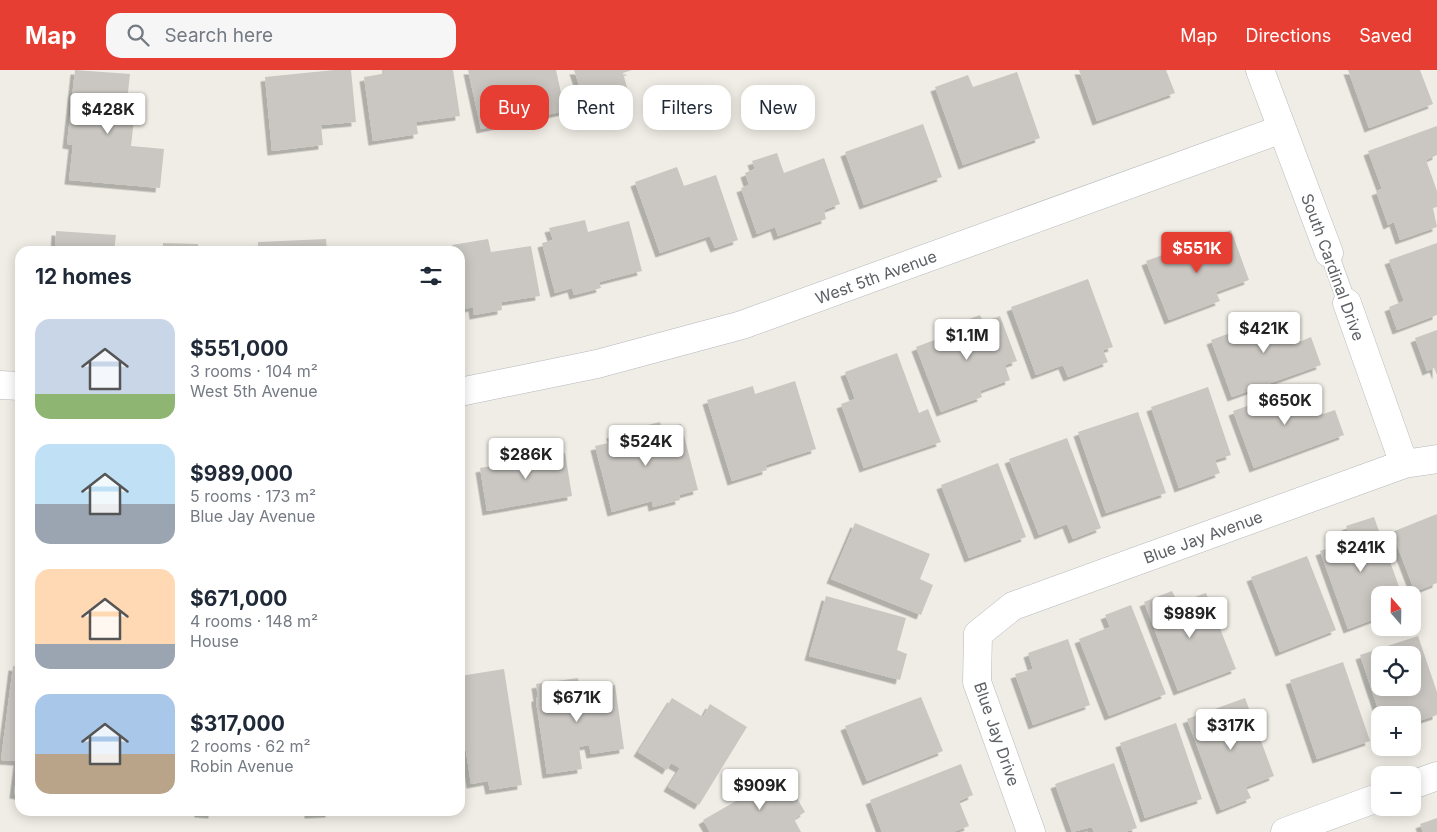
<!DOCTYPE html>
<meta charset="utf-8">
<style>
:root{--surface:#fff;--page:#f6f6f7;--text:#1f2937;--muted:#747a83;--accent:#e73e33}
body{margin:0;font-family:Inter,sans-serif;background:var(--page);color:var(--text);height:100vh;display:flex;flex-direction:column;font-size:19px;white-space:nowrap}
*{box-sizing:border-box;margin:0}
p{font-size:16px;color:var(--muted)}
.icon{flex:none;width:28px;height:28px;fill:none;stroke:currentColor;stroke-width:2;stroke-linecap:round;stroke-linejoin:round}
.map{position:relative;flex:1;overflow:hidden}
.panel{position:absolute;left:15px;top:176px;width:450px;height:570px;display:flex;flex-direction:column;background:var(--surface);border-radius:15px;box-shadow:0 2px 12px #0003}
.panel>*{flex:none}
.guide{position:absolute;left:480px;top:15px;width:475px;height:45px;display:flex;gap:10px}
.needle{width:32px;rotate:340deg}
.fabs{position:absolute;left:1371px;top:516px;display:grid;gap:10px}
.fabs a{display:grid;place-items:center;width:50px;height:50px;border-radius:10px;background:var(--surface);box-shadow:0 2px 12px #0003;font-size:25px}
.price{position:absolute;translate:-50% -42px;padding:0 11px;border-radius:5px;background:#fff;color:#222;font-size:16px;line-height:32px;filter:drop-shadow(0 1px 2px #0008)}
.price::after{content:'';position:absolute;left:50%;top:30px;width:15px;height:11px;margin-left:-8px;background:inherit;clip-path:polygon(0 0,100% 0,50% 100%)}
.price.on{background:var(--accent);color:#fff}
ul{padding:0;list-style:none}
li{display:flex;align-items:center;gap:15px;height:125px;padding:0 20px}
li span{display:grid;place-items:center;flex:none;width:140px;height:100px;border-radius:15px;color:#555}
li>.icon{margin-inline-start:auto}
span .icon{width:60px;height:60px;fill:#fffc;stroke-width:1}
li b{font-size:21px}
h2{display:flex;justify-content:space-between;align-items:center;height:60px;padding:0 20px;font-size:21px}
.tag{padding:0 18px;border-radius:15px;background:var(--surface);box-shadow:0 2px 12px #0003;font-size:18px;line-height:45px}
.tag.on{background:var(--accent);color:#fff}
header{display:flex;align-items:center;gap:30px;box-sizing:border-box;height:70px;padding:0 25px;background:var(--accent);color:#fff}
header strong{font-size:24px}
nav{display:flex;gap:28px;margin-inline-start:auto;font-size:18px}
.search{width:350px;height:45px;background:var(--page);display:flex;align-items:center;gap:12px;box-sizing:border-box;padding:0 18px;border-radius:15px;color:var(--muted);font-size:19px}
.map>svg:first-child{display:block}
.building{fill:#cac7c2;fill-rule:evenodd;filter:url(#shadow)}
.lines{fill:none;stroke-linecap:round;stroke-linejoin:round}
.lane-casing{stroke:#b5b8bc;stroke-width:19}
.street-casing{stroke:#b5b8bc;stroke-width:29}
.lane{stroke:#fff;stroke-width:18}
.street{stroke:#fff;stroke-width:28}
.labels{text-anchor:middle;stroke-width:4.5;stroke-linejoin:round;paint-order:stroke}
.street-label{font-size:16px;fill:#5d6165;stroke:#fff}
</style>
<header>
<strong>Map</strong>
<div class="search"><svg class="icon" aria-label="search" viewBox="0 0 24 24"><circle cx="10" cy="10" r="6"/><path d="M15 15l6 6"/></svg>Search here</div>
<nav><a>Map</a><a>Directions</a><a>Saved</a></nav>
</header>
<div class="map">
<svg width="1437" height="762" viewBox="0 0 1437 762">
<defs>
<filter id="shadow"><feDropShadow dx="-4.5" dy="4.5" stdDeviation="0" flood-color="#0004"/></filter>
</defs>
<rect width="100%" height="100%" fill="#efede5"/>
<path class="building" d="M75,0l55,4 -5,45h9l-3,27 33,3 -4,39 -91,-8 4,-35 -6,-1z
M334,0h17l5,52 -35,3 2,20 -51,6 -7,-74z
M382,0h71l7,46 -44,6 2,12 -45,7 -9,-64 18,-3z
M468,0h88l9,41 -84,18z
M574,0h58l-9,3 7,25 -41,11 -6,-25 -4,1z
M1079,0h87l9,23 -78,28z
M1348,0h72l13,34 -64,24z
M1017,2l23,66 -77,27 -28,-78 33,-12 5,12z
M923,54l19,53 -78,28 -19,-53z
M1437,56v29l-11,5 11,31v16l-4,1 4,19 -37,13 -6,-18 -6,3 -12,-34 6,-2 -14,-38z
M777,83l7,20 40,-15 16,46 -16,6 2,9 -48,17 -3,-9 -18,7 -16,-46 8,-3 -4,-12 10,-4 -3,-8z
M677,97l7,19 32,-11 22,65 -23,8 -5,-12 -50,17 -25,-71z
M585,150l3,12 41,-11 13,50 -43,11 2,6 -27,7 -2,-7 -17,5 -13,-50 11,-3 -4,-12z
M1231,160l18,50 -33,12 4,9 -51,19 -23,-59z
M56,161l60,4 -2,16h-59z
M326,169l1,12h-69v-9z
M488,169l3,13 40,-6 9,50 -39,6 1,8 -28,5 -1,-8 -13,3v-59h-7l-1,-6z
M163,173l35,1v7h-35z
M1437,173v72l-40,15 -8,-23 15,-6 -15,-41z
M1088,209l25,68 -10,3 5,12 -40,15 -5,-12 -27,10 -25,-68z
M1288,242l11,30 12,-5 10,28 -89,32 -21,-57z
M980,245l3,7 17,-6 17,45 -12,4 5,15 -30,11 2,6 -41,15 -25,-65 42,-16 -2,-7z
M1437,260v45l-3,-7 -7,3 -12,-33z
M897,283l22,60 9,-4 13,33 -77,26 -23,-64 14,-5 -10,-27z
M795,311l21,68 -50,16 1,5 -35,11 -25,-81 46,-14 2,8z
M1309,314l11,31 15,-5 9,25 -90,33 -21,-57z
M1208,317l23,68 -16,5 5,13 -41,15 -28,-81z
M1138,342l28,81 -60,20 -28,-81z
M660,352l2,7 19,-5 17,66 -19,5 1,5 -27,7 -1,-6 -40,11 -17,-66 18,-4 -2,-8z
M1067,368l34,90 -28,11 -6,-15 -28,11 -30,-76z
M541,380l1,7 23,-4 7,43 -85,15 -7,-43 28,-5 -1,-7z
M998,393l28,74 -57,21 -28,-73z
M460,439l3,12 -3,1z
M1437,444v69l-22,9 -23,-60z
M1374,447l28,78h-22v22l-32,12 -28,-78 31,-11 -5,-14z
M855,453l75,31 -10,25 13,6 -12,30 -90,-36z
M1307,486l29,74 -56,22 -29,-75z
M1172,521l6,12 28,-10 30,76 -58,22 -34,-89z
M826,526l80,22 -9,32 10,4 -7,26 -91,-24z
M1131,535l35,89 -57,22 -30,-77 31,-12 -5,-12z
M1418,566l19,56v23l-21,7 5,14 -9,3v-24h-32l-20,-60zM1380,585h32v33h-32z
M1068,569l22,66 -57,20 -18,-51 18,-5 -5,-16z
M1343,592l27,79 -53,18 -27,-79z
M13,596l7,1v128l-6,-1 4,-33 -17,-1z
M504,599l18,116 -32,5 -2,-9 -17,3 -11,-72v-36z
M578,608l2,12 35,-5 9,64 -33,5 -2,-9 -10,2 3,22 -35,5 -11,-73v-4h2l-2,-13z
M921,627l22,54 -76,30 -22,-55z
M672,628l31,19 7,-13 37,23 -48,78 -31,-18 12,-19 -9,-5 -4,7 -29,-18z
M1245,628l29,78 -28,11 5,11 -30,12 -34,-91z
M1176,653l26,76 -57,19 -25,-75z
M1114,693l23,65 -12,4h-31l-2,-5 -20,5 -17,-48z
M961,694l12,31 -14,6 10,25 -16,6h-71l-12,-32z
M783,704l22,38 -11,7 7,13h-91l-7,-12z
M199,741h14v3l-14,-1z
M309,741h21v2l-21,1z
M1437,748v14h-14l-3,-8z"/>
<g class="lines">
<defs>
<path id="lane" d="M1329,183l18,50"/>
<path id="street" d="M1260,0l69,183
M1347,233l57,161
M0,315l20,1
M460,322l137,-28 145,-39 540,-196
M1412,715l25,-9
M1031,762l-54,-150 1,-48 35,-28 391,-142 33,-5
M1285,762l95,-35"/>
</defs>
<use href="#lane" class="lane-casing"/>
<use href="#street" class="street-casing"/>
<use href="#lane" class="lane"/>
<use href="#street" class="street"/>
</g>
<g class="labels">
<g class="street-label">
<text transform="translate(1333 197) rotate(70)" y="6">South Cardinal Drive</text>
<text transform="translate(876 207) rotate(-20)" y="6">West 5th Avenue</text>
<text transform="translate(1203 467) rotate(-20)" y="6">Blue Jay Avenue</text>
<text transform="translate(997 664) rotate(71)" y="6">Blue Jay Drive</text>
</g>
</g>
</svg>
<div class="fabs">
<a><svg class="needle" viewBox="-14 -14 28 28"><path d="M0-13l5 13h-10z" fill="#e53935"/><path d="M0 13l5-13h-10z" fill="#747a83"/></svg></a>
<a><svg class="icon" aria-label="locate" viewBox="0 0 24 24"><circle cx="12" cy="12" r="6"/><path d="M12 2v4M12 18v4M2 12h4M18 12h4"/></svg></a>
<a>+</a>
<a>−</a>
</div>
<b class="price" style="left:108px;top:65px">$428K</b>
<b class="price on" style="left:1197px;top:204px">$551K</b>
<b class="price" style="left:1264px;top:284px">$421K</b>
<b class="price" style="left:967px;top:291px">$1.1M</b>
<b class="price" style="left:1285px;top:356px">$650K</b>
<b class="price" style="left:646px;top:397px">$524K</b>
<b class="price" style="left:526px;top:410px">$286K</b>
<b class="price" style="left:1361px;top:503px">$241K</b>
<b class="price" style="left:1190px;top:569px">$989K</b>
<b class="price" style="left:577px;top:653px">$671K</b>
<b class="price" style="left:1231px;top:681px">$317K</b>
<b class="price" style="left:760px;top:741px">$909K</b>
<div class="guide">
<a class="tag on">Buy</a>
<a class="tag">Rent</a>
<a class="tag">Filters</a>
<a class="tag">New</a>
</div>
<section class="panel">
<h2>12 homes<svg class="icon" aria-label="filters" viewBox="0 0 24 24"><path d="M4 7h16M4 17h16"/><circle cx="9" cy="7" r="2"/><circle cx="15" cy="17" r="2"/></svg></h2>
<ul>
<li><span style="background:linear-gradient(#c9d6e8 75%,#8fb573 0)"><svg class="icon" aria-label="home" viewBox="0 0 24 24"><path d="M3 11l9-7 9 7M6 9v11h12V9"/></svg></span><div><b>$551,000</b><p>3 rooms · 104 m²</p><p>West 5th Avenue</p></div></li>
<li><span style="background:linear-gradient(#bfe0f5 60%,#9aa5b1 0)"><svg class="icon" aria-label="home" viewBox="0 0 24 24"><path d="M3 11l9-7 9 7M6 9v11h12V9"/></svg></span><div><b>$989,000</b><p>5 rooms · 173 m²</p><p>Blue Jay Avenue</p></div></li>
<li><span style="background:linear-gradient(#ffd9b3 75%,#9aa5b1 0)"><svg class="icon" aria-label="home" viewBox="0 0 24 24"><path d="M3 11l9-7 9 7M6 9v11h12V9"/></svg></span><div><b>$671,000</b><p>4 rooms · 148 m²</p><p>House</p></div></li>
<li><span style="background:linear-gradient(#a9c7e8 60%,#b9a48a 0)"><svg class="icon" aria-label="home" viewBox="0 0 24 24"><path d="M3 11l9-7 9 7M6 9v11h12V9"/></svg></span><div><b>$317,000</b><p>2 rooms · 62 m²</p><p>Robin Avenue</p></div></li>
</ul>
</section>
</div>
